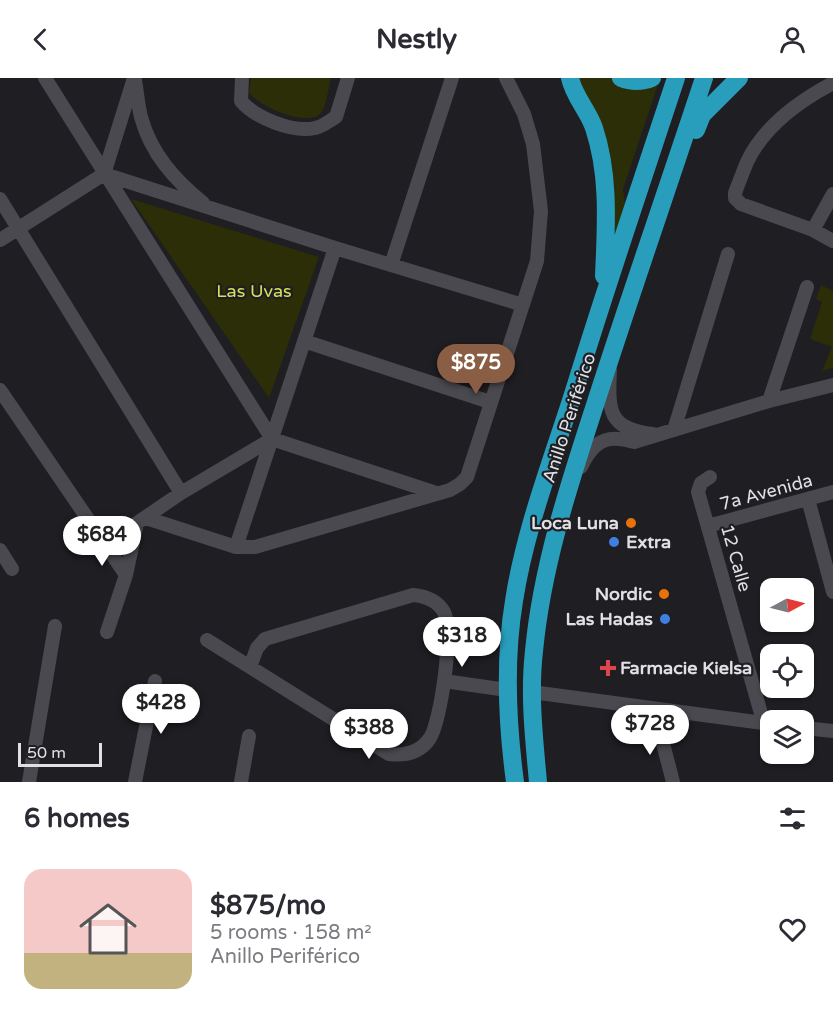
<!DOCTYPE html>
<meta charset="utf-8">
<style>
:root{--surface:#fff;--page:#f7f7f7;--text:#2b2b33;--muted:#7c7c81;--line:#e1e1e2;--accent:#8a5e44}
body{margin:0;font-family:"Varela Round",sans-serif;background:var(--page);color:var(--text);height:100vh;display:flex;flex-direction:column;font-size:22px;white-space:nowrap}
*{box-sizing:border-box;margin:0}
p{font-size:20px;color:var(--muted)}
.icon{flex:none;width:33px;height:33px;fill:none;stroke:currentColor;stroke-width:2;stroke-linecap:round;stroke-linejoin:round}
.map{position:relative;height:704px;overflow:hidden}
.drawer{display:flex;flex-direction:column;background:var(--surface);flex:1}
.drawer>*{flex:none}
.needle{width:39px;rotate:83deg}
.tools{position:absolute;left:760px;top:500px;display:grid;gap:12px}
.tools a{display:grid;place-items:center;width:54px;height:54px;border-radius:12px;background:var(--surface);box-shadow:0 2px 4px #0004;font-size:30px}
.scale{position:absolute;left:18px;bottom:15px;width:84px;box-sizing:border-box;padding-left:6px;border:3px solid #e1e0e4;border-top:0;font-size:16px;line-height:21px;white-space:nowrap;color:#e1e0e4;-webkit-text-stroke:4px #1e1e23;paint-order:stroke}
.price{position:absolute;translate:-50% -51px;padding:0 14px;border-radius:21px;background:#fff;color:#222;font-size:20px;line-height:39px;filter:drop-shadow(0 2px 3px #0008)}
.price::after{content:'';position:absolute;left:50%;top:36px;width:18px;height:14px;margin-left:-9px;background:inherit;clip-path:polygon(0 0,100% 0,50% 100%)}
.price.selected{background:var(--accent);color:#fff}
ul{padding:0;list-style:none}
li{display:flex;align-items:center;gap:18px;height:150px;padding:0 24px}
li+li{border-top:2px solid var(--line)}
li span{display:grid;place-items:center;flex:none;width:168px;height:120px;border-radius:18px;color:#555}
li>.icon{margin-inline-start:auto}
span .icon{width:72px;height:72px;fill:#fffc;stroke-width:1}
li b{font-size:26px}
h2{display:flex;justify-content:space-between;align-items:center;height:72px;padding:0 24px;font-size:26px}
header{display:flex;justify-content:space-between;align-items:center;height:78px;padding:0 24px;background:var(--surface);font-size:27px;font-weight:700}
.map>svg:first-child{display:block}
.green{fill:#2b2e07}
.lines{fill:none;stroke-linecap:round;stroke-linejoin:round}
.minor{stroke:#4a494f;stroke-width:14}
.highway{stroke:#289ebc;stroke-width:18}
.food-dot{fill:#e8710a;stroke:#1e1e23;stroke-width:2}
.shop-dot{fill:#3f7fe0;stroke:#1e1e23;stroke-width:2}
.health-dot{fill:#e0444e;stroke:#1e1e23;stroke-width:2}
.labels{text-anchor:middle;stroke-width:4.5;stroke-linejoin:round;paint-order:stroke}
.park-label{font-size:18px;fill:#d4e05b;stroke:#1e1e23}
.street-label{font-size:18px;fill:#e1e0e4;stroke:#1e1e23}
.poi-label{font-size:18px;font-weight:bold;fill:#e1e0e4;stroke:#1e1e23;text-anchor:end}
</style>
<header><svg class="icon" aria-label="back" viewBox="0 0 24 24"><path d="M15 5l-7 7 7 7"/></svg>Nestly<svg class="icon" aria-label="person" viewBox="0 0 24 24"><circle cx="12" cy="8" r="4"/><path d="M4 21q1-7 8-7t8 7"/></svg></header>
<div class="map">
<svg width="833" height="704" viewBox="0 0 833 704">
<rect width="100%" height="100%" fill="#1e1e23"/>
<path class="green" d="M251,0h80c-3,10 -4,28 -11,36 -13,13 -63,-8 -71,-22z
M570,0h90l-37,111 5,34 -23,21 1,-49z
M131,121l188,58 -50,141z
M821,207l12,6v77l-11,3 10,-24 -22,-8 12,-37 -6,-3z"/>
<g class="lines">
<path class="minor" d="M45,0l227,361 164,54
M242,0l-1,23c14,17 52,32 74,27 7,-1 14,-7 21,-11l12,-39
M135,2c2,12 3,25 6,37 10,37 34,63 62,86
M833,5c-34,18 -69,43 -86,79 -4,10 -8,20 -12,31v5l6,6 72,26 20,11
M104,96l231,74 188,57
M0,121l181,294
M813,152l20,-36
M0,162l104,-66 30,-96
M391,187l61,-187
M304,263l186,61
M610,292c-2,41 -2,59 43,64
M0,312l126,185
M769,323l38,-114
M674,352l54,-176
M581,389c8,-17 18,-30 38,-28 5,0 10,2 15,3l135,-41 64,-16
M710,399l-9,6 -3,9 66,232
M808,421l25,93
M146,440l90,29h19l195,-57 10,-6 7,-7 70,-216 4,-50 -8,-67 -9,-30 -18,-36
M708,448l125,-34
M104,464l33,-19 44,-30 91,-54
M236,469l99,-299
M0,472l12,19
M107,554l19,-57 11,-52
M207,562l182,114c16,2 31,-1 41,-16 11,-17 24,-109 14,-126 -7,-12 -19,-16 -31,-17l-148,44 -8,9 -7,19
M444,603l63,9
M532,614l239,32
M654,631l19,73
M804,650l29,3
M29,704l26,-156
M135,704l20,-101
M241,704l8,-46"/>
<path class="highway" d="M570,0c4,19 18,32 24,50 16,48 12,99 10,148
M621,0c10,4 21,4 31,0
M696,52l6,-15 37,-37
M515,704c-8,-60 -11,-121 -1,-181 11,-72 39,-143 61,-213 32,-104 67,-207 101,-310
M538,704c-4,-44 -9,-87 -4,-131 8,-85 35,-166 61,-246 35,-109 73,-218 109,-327"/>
</g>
<g class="food-dot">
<circle cx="631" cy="445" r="6"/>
<circle cx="664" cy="516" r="6"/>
</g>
<g class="shop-dot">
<circle cx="614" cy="464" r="6"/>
<circle cx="665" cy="541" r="6"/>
</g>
<path class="health-dot" d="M605 581h6v6h6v6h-6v6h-6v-6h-6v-6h6z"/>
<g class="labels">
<g class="park-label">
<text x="254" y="219">Las Uvas</text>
</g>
<g class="street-label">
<text transform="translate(569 340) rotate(-72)" y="6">Anillo Periférico</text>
<text transform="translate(766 414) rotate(-15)" y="6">7a Avenida</text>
<text transform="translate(736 480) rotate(74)" y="6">12 Calle</text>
</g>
<g class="poi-label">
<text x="619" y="451">Loca Luna</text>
<text x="626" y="470" text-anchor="start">Extra</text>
<text x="652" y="522">Nordic</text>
<text x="653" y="547">Las Hadas</text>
<text x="620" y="596" text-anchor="start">Farmacie Kielsa</text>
</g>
</g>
</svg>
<div class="tools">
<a><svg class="needle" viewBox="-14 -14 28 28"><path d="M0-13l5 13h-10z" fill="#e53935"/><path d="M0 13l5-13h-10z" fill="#7c7c81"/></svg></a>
<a><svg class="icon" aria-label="locate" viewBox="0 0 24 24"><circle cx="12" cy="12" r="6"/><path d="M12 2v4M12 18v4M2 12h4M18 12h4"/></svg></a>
<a><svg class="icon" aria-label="layers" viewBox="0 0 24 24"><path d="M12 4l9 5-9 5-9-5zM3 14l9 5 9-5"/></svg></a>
</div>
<div class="scale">50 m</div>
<b class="price selected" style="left:476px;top:317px">$875</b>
<b class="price" style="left:102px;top:489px">$684</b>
<b class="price" style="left:462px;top:590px">$318</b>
<b class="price" style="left:161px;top:657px">$428</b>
<b class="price" style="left:650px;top:678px">$728</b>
<b class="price" style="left:369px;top:682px">$388</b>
</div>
<section class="drawer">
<h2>6 homes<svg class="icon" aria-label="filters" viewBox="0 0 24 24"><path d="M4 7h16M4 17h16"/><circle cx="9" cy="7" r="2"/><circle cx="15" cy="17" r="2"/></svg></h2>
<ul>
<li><span style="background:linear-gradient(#f6c9c9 70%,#c2b280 0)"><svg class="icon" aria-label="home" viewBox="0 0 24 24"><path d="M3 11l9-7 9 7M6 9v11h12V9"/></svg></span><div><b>$875/mo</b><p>5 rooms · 158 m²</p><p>Anillo Periférico</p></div><svg class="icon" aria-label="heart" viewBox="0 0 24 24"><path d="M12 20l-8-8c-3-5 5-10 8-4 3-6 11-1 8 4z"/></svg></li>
</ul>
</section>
